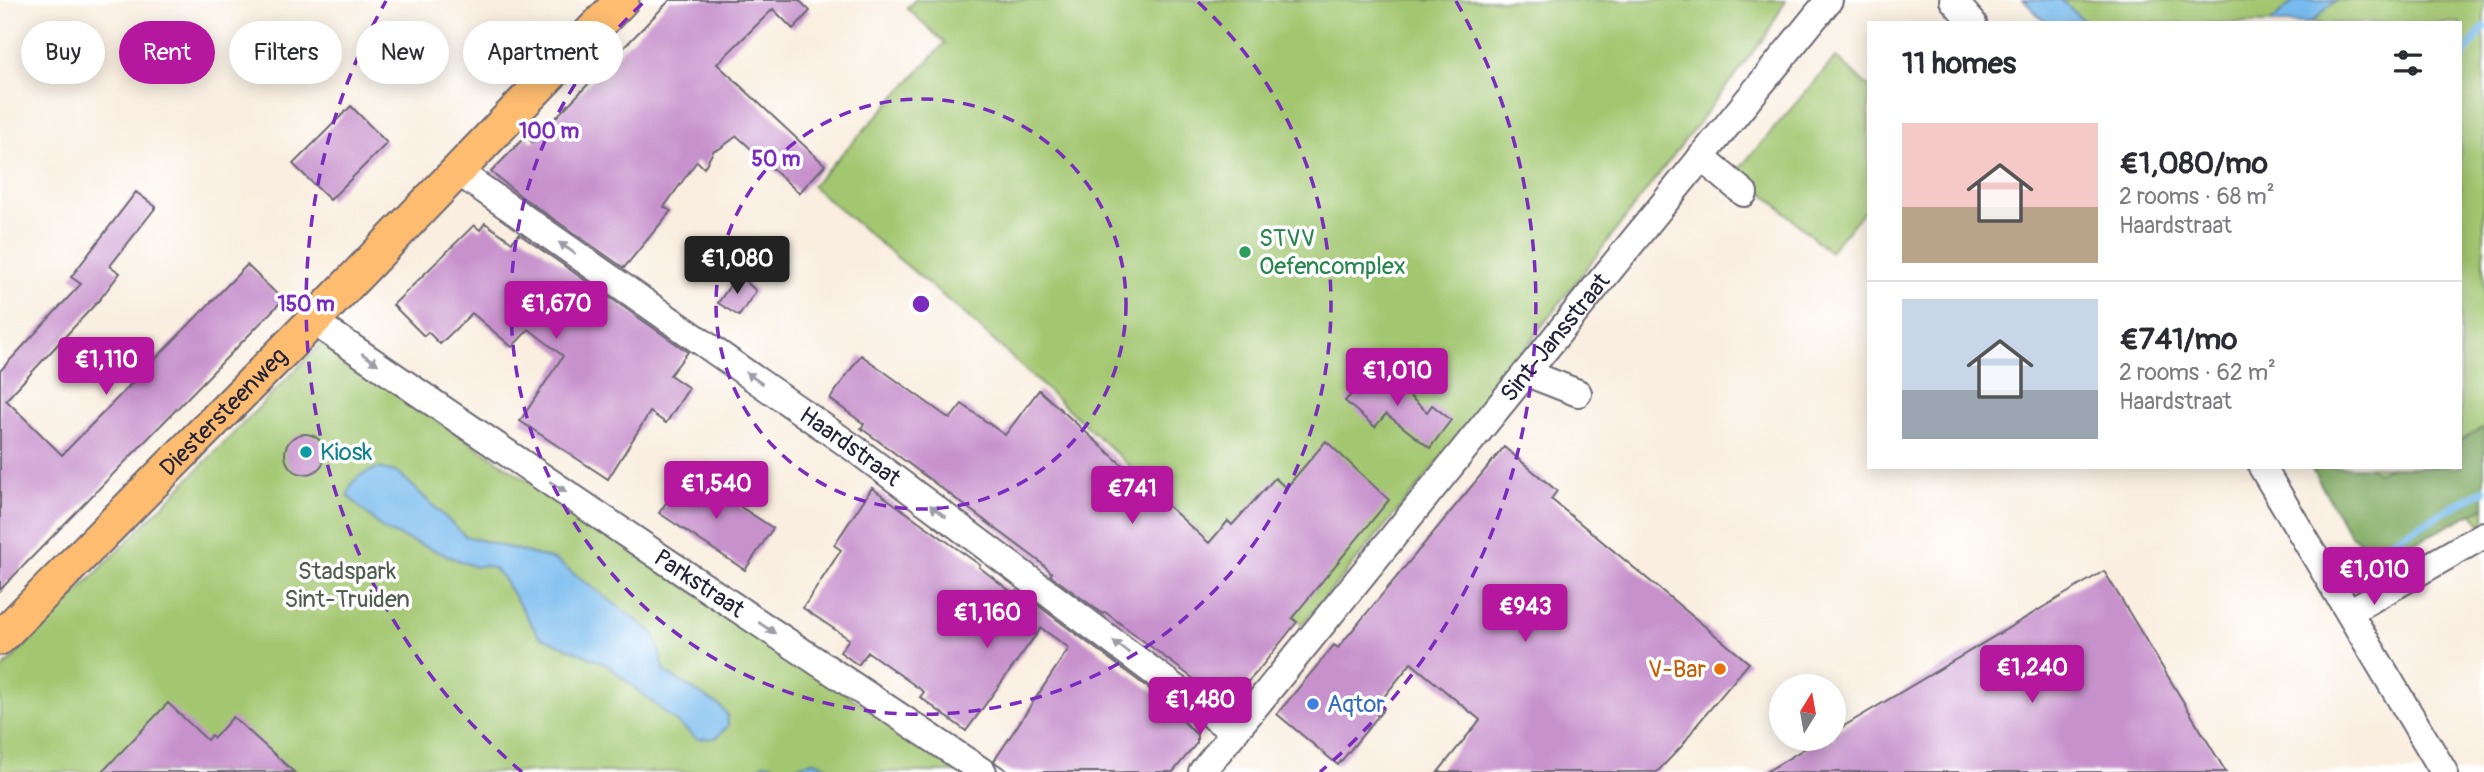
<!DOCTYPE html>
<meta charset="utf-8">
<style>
:root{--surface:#fff;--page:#f7f7f7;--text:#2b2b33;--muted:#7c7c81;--line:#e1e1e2;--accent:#b5179e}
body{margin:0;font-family:Pangolin,sans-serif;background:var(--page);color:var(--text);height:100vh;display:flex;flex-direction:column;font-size:26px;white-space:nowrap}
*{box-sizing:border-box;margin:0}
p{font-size:23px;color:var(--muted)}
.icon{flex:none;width:38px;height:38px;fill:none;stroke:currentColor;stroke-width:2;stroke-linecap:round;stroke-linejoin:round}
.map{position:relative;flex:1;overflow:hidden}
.details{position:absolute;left:1867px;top:21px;width:595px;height:448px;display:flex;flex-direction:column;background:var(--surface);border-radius:0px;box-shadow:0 4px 18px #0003}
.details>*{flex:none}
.hud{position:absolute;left:21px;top:21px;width:665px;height:63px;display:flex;gap:14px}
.needle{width:46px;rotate:11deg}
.buttons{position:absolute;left:1769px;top:674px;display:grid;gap:14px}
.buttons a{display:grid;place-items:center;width:77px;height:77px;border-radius:50%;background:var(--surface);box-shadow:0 4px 18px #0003;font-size:35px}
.price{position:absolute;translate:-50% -60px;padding:0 16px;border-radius:7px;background:var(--accent);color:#fff;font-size:23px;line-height:46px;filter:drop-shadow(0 2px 4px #0008)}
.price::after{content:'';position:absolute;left:50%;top:42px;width:21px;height:16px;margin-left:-10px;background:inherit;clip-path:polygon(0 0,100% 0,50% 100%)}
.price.active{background:#222;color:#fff}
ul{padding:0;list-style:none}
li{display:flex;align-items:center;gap:21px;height:175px;padding:0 35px}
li+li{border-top:2px solid var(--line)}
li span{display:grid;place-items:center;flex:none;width:196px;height:140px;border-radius:0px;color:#555}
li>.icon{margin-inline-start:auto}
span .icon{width:84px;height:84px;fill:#fffc;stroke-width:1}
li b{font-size:30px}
h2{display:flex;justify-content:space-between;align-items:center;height:84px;padding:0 35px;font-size:30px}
.chip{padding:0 24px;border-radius:32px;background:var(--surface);box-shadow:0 4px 18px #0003;font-size:24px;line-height:63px}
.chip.active{background:var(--accent);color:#fff}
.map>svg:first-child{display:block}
.green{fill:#a3c771;stroke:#627456;stroke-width:2}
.forest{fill:#82ac63;stroke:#52674f;stroke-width:2}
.water{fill:#78bbee;stroke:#4d6e94;stroke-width:2}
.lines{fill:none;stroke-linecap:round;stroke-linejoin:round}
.stream{stroke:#78bbee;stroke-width:8}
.building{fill:#c792cc}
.minor-casing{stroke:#6d6974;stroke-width:30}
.major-casing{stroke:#6d6974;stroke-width:37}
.minor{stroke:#fff;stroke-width:26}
.major{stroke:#fdbc70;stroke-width:33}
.oneway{fill:#9c9ca7}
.ring{fill:none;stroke:#7b2cbf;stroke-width:3.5;stroke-dasharray:12 9}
.leisure-dot{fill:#2e9e5b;stroke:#fff;stroke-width:2.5}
.culture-dot{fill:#0f9aa8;stroke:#fff;stroke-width:2.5}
.food-dot{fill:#e8710a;stroke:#fff;stroke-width:2.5}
.shop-dot{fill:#3f7fe0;stroke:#fff;stroke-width:2.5}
.labels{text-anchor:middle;stroke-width:7;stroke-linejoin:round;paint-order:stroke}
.leisure-label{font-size:24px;fill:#27864d;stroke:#fff;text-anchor:start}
.street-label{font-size:24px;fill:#22223b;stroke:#fff}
.culture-label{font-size:24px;fill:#0d838f;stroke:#fff;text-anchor:start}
.park-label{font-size:24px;fill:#4f5c4e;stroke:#fff}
.food-label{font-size:24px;fill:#c56008;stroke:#fff;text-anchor:end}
.shop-label{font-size:24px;fill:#366cbe;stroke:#fff;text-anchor:start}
.centre{fill:#7b2cbf;stroke:#fff;stroke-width:3.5}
.ring-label{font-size:21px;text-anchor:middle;font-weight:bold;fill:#7b2cbf;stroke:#fff;stroke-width:7;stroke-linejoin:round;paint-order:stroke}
</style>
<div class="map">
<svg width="2484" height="772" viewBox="0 0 2484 772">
<rect width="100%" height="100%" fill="#fff"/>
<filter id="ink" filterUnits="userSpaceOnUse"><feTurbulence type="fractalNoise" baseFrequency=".0143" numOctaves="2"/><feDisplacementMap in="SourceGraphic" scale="14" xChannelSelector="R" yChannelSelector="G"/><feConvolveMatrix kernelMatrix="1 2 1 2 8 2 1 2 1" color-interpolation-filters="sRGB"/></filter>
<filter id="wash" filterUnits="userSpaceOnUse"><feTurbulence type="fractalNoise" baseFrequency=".00686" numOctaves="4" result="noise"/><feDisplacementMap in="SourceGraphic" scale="28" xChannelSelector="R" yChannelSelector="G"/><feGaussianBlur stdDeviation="1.57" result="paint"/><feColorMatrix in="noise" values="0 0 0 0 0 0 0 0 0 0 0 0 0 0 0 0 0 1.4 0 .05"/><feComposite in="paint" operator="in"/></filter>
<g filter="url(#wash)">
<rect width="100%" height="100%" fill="#f9eedf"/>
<path class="green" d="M915,0h871l-20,35 -344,447 -120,143 -333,-307 -157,-132 133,-143 -38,-35z
M2024,0h460v531l-11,-18 -61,31 -45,3 -18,-14 -38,-66h149v-444h-414z
M1836,57l33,30v119l-40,46 -91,-82z
M322,343l641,429h-963v-101z"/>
<path class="forest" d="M2484,427v80l-72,37 -45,3 -18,-14 -38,-66h57l9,6 15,-6h68l1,-28z"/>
<path class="water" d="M2024,0h37l25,23h-40z
M2295,0h41l-25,23h-41z
M379,468l20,5 66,63 90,24 99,73 11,39 55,34 7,8 1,12 -12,12 -19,1 -91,-75 -67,-28 -37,-59 -9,-9 -9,-3 -9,2 -91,-37 -36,-34c2,-18 15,-23 31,-28z
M814,761l27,11h-83l6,-9 24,6z"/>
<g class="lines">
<path class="stream" d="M2460,60l24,-33
M2361,558l123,-68"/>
</g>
<g id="blocks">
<path class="building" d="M670,0h129l11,11 -17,18 -20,-20 -56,55 108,101 -26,28 -62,-57 -18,13 -5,1 -10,18 -7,-7 -33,46 7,4 -47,57 -102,-71 -31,-25 35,-36 6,6z
M351,106l36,37 -57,57 -37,-36z
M136,192l20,15 -46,59 10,7 -20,26 -94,101 56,55 185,-190 36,35 -283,290v-219l81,-87 -10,-7z
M485,223l27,19 7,-8 169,118 -18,23 19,13 -23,35 -16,-11 -42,67 -88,-58 43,-65 -34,-27 -17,18 -40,-34 -32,31 -12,-12 -4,4 -31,-31 81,-80 6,5z
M738,274l18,17 -17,25 -21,-13z
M861,355l89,64 12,-15 43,31 34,-45 170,153 19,-22 4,4 43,-47 11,10 40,-47 63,59 -97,118 5,4 -40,50 -30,32 -122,-92 -2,2 -53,-39 2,-2 -13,-12 -178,-133 3,-4 -34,-25z
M1377,367l50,45 5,-7 19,15 -21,28 -44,-34 -11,13 -30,-26z
M285 454a20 20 0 1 1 40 0a20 20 0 1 1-40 0Z
M1504,447l53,44 -6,8 198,164 -54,64 -13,19 -25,26h-219l42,-52 -69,-57 -33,41 6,5 -46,56 -61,-51 57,-69 4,3z
M687,472l86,56 -28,42 -86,-57z
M872,488l108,77 -1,2 35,27 3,-3 15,10 127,95 38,39v8l-24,29h-164l-13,-9 -2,-2 75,-113 -28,-20 -75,103 -46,-34 4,-5 -56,-40 -10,13 -18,-13 9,-13 -46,-31 38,-58 -7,-5z
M2104,571l122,201h-460l56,-34h12v-6z
M168,703l39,37 4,-5 3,3 19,-21 61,55h-192z"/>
</g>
</g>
<g filter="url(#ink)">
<use href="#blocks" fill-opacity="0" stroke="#6d6974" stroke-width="2"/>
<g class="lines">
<defs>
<g id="minor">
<path d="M1953,0l20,23"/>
<path d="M1701,157l43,36"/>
<path id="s1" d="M457,171l398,278 379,283"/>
<path id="s2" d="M313,321l350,238 320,213"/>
<path d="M1527,373l51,20"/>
<path d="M2262,467l182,305"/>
<path d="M2349,612l135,-77"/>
<path id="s3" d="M1202,772l627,-772"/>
</g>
<g id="major">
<path id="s4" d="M0,638l313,-317 309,-321"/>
</g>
</defs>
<use href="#minor" class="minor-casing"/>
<use href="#major" class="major-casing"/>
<use href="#minor" class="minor"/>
<use href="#major" class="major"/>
</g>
<defs><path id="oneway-solid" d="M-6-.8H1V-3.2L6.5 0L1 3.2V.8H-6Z" transform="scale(1.75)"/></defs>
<g class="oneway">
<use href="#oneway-solid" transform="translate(567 248) rotate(-145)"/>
<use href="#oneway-solid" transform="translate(370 359) rotate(34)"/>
<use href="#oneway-solid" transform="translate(754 378) rotate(-145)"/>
<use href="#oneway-solid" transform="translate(558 487) rotate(34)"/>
<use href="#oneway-solid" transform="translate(938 511) rotate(-143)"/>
<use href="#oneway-solid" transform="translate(767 628) rotate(34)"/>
<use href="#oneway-solid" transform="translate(1121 647) rotate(-143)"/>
</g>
</g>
<g class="ring">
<circle cx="921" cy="304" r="205"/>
<path d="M1198 2A410 410 0 1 1 644 2"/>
<path d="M522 772A615 615 0 0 1 386 1M1456 1A615 615 0 0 1 1320 772"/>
</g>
<circle class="leisure-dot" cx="1245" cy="252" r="7"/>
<circle class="culture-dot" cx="306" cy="452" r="7"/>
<circle class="food-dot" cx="1720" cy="669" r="7"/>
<circle class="shop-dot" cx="1313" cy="704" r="7"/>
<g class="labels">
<g class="leisure-label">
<text x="1259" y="246">STVV<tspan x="1259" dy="28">Oefencomplex</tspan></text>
</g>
<g class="street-label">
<text dy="8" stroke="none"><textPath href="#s3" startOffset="560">Sint-Jansstraat</textPath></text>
<text dy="8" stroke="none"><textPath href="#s4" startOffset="318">Diestersteenweg</textPath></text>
<text dy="8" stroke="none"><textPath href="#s1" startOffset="480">Haardstraat</textPath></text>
<text dy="8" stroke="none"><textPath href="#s2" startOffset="467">Parkstraat</textPath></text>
</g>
<g class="culture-label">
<text x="320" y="460">Kiosk</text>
</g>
<g class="park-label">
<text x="347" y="579">Stadspark<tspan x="347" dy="28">Sint-Truiden</tspan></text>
</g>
<g class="food-label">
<text x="1706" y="677">V-Bar</text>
</g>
<g class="shop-label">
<text x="1327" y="712">Aqtor</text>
</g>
</g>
<circle cx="921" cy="304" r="10" class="centre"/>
<g class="ring-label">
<text x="549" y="138">100 m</text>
<text x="776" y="166">50 m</text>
<text x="306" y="311">150 m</text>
</g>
</svg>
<div class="buttons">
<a><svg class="needle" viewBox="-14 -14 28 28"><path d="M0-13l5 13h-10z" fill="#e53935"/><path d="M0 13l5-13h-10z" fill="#7c7c81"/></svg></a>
</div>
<b class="price active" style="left:737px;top:296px">€1,080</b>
<b class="price" style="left:556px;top:341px">€1,670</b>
<b class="price" style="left:106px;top:397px">€1,110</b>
<b class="price" style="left:1397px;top:408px">€1,010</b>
<b class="price" style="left:716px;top:521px">€1,540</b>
<b class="price" style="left:1132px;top:526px">€741</b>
<b class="price" style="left:2374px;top:607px">€1,010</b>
<b class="price" style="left:1525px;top:644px">€943</b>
<b class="price" style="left:987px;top:650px">€1,160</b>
<b class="price" style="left:2032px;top:705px">€1,240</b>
<b class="price" style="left:1200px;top:737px">€1,480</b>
<div class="hud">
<a class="chip">Buy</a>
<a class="chip active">Rent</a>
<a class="chip">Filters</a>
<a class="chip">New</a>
<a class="chip">Apartment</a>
</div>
<section class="details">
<h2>11 homes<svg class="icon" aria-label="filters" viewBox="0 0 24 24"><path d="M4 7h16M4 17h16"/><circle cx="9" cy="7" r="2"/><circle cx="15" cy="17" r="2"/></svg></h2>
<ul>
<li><span style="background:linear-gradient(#f6c9c9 60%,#b9a48a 0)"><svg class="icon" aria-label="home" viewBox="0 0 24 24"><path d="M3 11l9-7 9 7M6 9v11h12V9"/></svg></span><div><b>€1,080/mo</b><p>2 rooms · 68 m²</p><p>Haardstraat</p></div></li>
<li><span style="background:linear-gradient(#c9d6e8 65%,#9aa5b1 0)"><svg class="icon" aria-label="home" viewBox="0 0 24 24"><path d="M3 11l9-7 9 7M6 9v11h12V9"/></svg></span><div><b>€741/mo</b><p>2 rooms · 62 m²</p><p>Haardstraat</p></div></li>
</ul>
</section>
</div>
